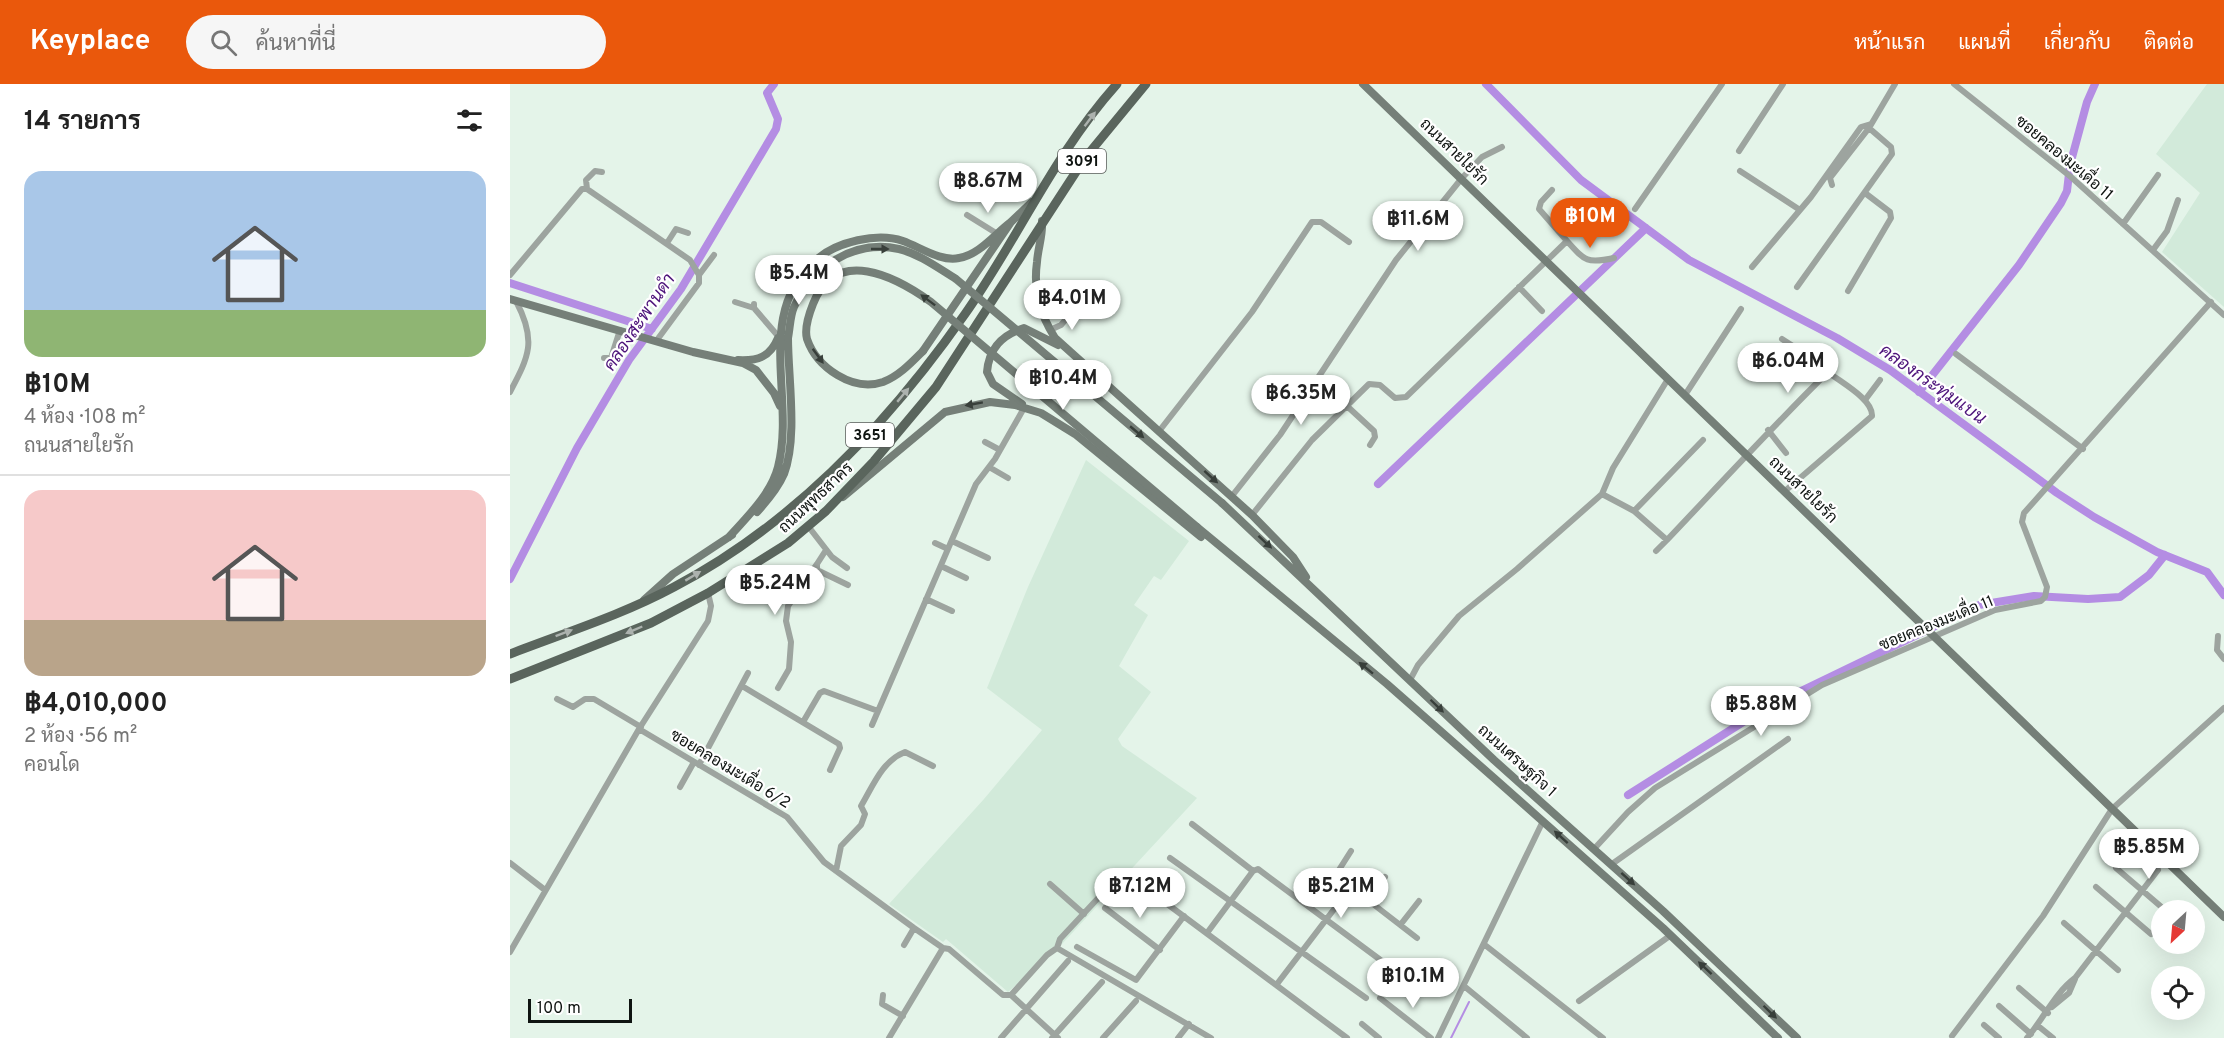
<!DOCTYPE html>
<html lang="th">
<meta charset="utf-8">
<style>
:root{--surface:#fff;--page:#f6f6f6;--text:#222;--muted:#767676;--line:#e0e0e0;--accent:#ea580c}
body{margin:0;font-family:Overpass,Sarabun,sans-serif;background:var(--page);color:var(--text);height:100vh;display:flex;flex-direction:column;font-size:22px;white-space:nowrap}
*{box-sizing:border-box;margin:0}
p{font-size:20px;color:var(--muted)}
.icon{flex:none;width:33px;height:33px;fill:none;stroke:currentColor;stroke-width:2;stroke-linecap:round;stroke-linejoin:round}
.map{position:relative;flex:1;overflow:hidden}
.sheet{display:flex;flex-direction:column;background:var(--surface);width:510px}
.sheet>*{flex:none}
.needle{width:39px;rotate:206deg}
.tools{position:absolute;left:1641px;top:816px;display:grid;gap:12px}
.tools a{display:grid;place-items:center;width:54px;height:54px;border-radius:50%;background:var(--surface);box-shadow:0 6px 24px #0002;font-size:30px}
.scale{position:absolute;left:18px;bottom:15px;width:104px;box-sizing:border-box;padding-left:6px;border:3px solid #0f1411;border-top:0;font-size:16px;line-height:21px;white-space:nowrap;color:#0f1411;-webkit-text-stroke:4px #fff;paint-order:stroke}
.price{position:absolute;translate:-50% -51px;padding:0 14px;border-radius:21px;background:#fff;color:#222;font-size:20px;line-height:39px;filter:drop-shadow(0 2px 3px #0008)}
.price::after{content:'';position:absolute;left:50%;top:36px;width:18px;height:14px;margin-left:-9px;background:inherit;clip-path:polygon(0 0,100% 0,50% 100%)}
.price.on{background:var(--accent);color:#fff}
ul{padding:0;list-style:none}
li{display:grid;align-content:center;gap:12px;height:318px;padding:0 24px}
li+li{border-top:2px solid var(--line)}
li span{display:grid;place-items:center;height:186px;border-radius:18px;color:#555}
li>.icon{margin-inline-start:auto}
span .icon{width:108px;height:108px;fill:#fffc;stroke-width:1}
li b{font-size:26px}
h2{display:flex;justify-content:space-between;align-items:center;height:72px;padding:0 24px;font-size:26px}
header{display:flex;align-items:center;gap:36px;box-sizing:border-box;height:84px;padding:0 30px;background:var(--accent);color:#fff}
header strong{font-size:28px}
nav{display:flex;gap:33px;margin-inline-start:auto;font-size:21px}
.search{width:420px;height:54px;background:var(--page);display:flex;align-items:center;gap:15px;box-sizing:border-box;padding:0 21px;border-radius:33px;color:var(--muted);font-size:22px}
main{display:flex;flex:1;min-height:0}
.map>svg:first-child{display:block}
.built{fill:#d2eada}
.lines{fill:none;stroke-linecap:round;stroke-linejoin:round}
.stream{stroke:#b48de3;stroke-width:2}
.canal{stroke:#b48de3;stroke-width:8}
.street{stroke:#9da49f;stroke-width:6}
.secondary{stroke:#757f78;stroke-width:8}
.primary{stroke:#5a655d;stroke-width:9}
.secondary-bridge{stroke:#757f78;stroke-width:8}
.oneway{fill:#acb2ae}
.oneway2{fill:#383f3a}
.labels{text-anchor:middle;stroke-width:4.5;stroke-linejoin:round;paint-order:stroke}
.shield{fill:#fff;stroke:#575a58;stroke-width:1.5}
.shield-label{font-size:15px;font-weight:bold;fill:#0f1411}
.street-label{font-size:16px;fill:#0f1411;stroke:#fff}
.water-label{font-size:18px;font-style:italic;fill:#4e157b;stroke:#fff}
</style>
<header>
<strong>Keyplace</strong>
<div class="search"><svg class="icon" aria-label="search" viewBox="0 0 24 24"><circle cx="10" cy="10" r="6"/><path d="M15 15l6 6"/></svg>ค้นหาที่นี่</div>
<nav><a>หน้าแรก</a><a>แผนที่</a><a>เกี่ยวกับ</a><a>ติดต่อ</a></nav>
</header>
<main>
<section class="sheet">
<h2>14 รายการ<svg class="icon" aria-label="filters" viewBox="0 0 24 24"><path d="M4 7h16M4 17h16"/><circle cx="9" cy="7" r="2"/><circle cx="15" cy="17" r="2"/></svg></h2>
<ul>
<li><span style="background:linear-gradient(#a9c7e8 75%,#8fb573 0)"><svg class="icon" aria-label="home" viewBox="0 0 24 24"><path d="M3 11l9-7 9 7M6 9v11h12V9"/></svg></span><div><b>฿10M</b><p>4 ห้อง · 108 m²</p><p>ถนนสายใยรัก</p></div></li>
<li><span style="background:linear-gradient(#f6c9c9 70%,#b9a48a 0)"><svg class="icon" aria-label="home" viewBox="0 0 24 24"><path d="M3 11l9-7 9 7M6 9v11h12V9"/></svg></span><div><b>฿4,010,000</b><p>2 ห้อง · 56 m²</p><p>คอนโด</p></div></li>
</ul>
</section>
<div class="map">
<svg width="1714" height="954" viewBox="0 0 1714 954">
<rect width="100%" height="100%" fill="#e4f4e9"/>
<path class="built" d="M1697,0h17v223l-62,-55 38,-59 -44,-39z
M576,376l103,81 -28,39 -7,-4 -20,29 14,10 -29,51 32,26 -33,47 4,7 75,52 -135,146 -54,48 -62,-53 -3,3 -54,-38 95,-105 58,-69 -55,-42 41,-101z"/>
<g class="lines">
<path class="stream" d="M941,954l18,-36"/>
<path class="canal" d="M976,0l95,96 108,80 148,78 53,32 167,123 37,24 63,35 50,20 17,23
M0,199l142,46
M1409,308l100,-127 42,-62 6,-12 3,-26 17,-63 8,-18
M868,400l268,-256
M0,495l67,-131 52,-88 52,-71 95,-160 2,-10 -11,-26 7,-9
M1118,711l134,-85 217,-105 55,-9 54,3 32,-2 29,-22 16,-20"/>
<path class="street" d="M1444,0l117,93 153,138
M1229,67l44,-67
M1230,87l60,39
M92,88l-7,-1 -9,9 1,9 103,71 9,15v8l-42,57
M1322,101l-2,-7 39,-50
M1125,125l87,-125
M457,131l29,18
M1613,140l35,-49
M1057,157c18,20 20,23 47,17
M157,159l9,-14 12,4
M1643,166l14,-19 11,-31
M1242,183l59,-70 50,-70 10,-3
M0,191l72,-86h5
M189,191l15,-20
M1009,203l23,24
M1287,203l95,-133 -1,-7 -22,-19 26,-44
M1338,207l43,-73 -1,-6 -25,-19
M225,218l19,6
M244,220v4l24,28
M540,246l11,-5 17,-20
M1446,270l127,95
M94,274h7l9,-28
M0,308c19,-36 27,-51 6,-91
M1175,311l56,-86
M1355,316l15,-20
M838,323l26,24 1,6 -5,8
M650,346l92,-118 60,-90h9l28,20
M1258,346l18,23
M475,358l15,8
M479,383l19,11
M1275,407l87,-75c1,-17 -32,-34 -44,-44
M1092,410l32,17 33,29 -11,11
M722,412l48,-61 116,-175 66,-82 20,-21 20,-10
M1124,427l69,-71
M742,431l60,-75 57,-56 11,1 15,13 11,-1 161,-156 -28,-32 2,-7 11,-12
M298,442l24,31 15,11
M1157,456c53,-56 105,-113 161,-168l-12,-11 -34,-22
M442,457l36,17
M425,459l13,6
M316,466l-9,14v6l31,15
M431,482l25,12
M416,515l26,12
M1708,552l-1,14 7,9
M900,596l8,-15 41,-49 58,-47 85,-75 11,-26 55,-89
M232,602l97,58 1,4 -10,22
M268,604l11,-19 2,-27 -5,-21 2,-15 29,-42
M47,615l16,8 12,-8h9l47,28
M293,638l17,-29 4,-2 54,20
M362,641l104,-241 19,-25 29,-51
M129,645l148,88 37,45 90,66 29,20 6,1 54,46h8l36,-40 10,-7 154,90
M189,681l49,-92
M170,703l14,-25
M682,740l61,47
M1084,765l34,-37 27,-24 167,-103 173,-75 46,-9 4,-4 2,-10 -25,-65 2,-9 187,-211
M841,767l-14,22 14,14
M660,774l196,140
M0,779l35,27
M1102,780l176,-125
M1606,784l49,42
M326,787l5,-25 20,-21 4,-11 -4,-8c12,-20 21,-45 44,-54l28,14
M625,796l212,158
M540,800l34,30
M1586,803l55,47
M858,816l17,-23
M595,824l55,42
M1554,839l54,47
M891,840l18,-23
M697,849l46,-62 5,-2 136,101
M394,861l10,-17
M975,861l118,93
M567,863l59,33 48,-64
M547,864l3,-9 55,-59
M0,868l129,-223 69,-108 3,-15 -3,-13
M767,900l74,-97 66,51
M954,902l63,52
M1509,904l29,25
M373,911l-1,9 21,12
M501,911l47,43
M870,914l51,40
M1069,917l92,-66
M1489,922l32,28
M1542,923l17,-14 6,-14
M852,940l17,14
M1474,941l15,13
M1527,941l16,13
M1442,952l91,-120 69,-107 112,-101
M379,954l54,-90
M491,954l67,-77
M542,954l50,-56
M593,954l33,-37
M668,954l11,-14
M928,954l105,-217
M1517,954c17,-20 28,-45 48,-60l83,-108"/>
<path class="secondary" d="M853,0l861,833
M532,137c1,15 -4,26 -5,41 -4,29 3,52 18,76l197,177 41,42 13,20
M0,215l183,53 50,11 13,7 18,23 6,13
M413,267l88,-129 21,-20
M228,276c20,1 32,-3 40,-22
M512,320l-29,-20 -6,-12c2,-24 15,-37 37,-44l34,17
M333,413l102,-85 45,-10 25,3 26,8 34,21 126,103
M712,419l272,257 169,151 134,127
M247,428c11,-12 21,-24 27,-38 14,-37 4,-96 4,-136
M687,443l190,157 107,94 169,150 115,110
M219,453c18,-20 42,-43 49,-70 18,-70 -25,-154 39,-208 20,-17 60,-27 86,-18 17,6 38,21 56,17 20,-3 36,-24 52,-36
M134,516l29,-26 59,-39"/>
<path class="primary" d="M0,570c54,-21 112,-39 164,-67 120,-63 214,-163 291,-273 53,-75 89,-160 152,-230
M0,595l141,-56 57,-30 80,-50 38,-32 48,-50 62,-74 149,-229 61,-74"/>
<path class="secondary-bridge" d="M278,254c2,-10 2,-22 6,-31 18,-40 60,-68 105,-58 20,5 39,19 57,30l266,224
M413,267c-11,11 -24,25 -40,31 -30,10 -66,-14 -76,-43 -3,-11 2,-25 6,-35 23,-59 83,-27 118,-2l266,225"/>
</g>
<defs><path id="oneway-solid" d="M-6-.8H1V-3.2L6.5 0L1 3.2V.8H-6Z" transform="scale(1.5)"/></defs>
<g class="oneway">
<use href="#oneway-solid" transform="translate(580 35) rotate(-53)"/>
<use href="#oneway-solid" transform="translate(393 311) rotate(-50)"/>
<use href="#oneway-solid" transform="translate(183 492) rotate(-31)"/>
<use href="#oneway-solid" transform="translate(124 546) rotate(157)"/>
<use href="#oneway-solid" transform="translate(54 549) rotate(-21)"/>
</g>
<g class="oneway2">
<use href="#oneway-solid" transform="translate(370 165)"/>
<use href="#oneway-solid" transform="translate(418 216) rotate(-143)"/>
<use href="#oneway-solid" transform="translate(308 272) rotate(54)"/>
<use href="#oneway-solid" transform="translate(464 320) rotate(170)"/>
<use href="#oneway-solid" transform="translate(627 348) rotate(40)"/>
<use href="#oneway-solid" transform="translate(701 393) rotate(42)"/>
<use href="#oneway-solid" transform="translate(755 458) rotate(43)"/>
<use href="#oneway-solid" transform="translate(856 584) rotate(-141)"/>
<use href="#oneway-solid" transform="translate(927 622) rotate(44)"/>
<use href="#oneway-solid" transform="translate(1051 753) rotate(-138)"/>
<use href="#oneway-solid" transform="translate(1118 795) rotate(42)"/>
<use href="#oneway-solid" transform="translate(1195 884) rotate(-137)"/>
<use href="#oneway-solid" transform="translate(1260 928) rotate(44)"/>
</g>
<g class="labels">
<g class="shield">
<rect x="548" y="65" width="48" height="24" rx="4.5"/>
<rect x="336" y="339" width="48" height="24" rx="4.5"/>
</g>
<g class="shield-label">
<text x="572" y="82">3091</text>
<text x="360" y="356">3651</text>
</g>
<g class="street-label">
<text transform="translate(945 67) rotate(44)" y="6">ถนนสายใยรัก</text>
<text transform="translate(1555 73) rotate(40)" y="6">ซอยคลองมะเดื่อ 11</text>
<text transform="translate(1294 405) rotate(44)" y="6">ถนนสายใยรัก</text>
<text transform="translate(305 413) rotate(-43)" y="6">ถนนพุทธสาคร</text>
<text transform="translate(1426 538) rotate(-22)" y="6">ซอยคลองมะเดื่อ 11</text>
<text transform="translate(1008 676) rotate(42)" y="6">ถนนเศรษฐกิจ 1</text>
<text transform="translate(221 684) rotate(31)" y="6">ซอยคลองมะเดื่อ 6/2</text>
</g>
<g class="water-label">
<text transform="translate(129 238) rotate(-56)" y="6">คลองสะพานดำ</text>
<text transform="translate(1423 300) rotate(35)" y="6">คลองกระทุ่มแบน</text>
</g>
</g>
</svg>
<div class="tools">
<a><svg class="needle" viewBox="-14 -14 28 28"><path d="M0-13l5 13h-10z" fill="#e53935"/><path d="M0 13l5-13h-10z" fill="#767676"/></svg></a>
<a><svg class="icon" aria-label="locate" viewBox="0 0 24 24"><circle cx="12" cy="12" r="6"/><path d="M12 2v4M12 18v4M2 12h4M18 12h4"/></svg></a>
</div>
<div class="scale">100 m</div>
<b class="price" style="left:478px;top:130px">฿8.67M</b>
<b class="price on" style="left:1080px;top:165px">฿10M</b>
<b class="price" style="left:908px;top:168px">฿11.6M</b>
<b class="price" style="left:289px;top:222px">฿5.4M</b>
<b class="price" style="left:562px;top:247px">฿4.01M</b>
<b class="price" style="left:1278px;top:310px">฿6.04M</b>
<b class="price" style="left:553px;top:327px">฿10.4M</b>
<b class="price" style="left:791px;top:342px">฿6.35M</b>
<b class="price" style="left:265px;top:532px">฿5.24M</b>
<b class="price" style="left:1251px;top:653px">฿5.88M</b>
<b class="price" style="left:1639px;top:796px">฿5.85M</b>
<b class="price" style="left:630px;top:835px">฿7.12M</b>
<b class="price" style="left:831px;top:835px">฿5.21M</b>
<b class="price" style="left:903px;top:925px">฿10.1M</b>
</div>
</main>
